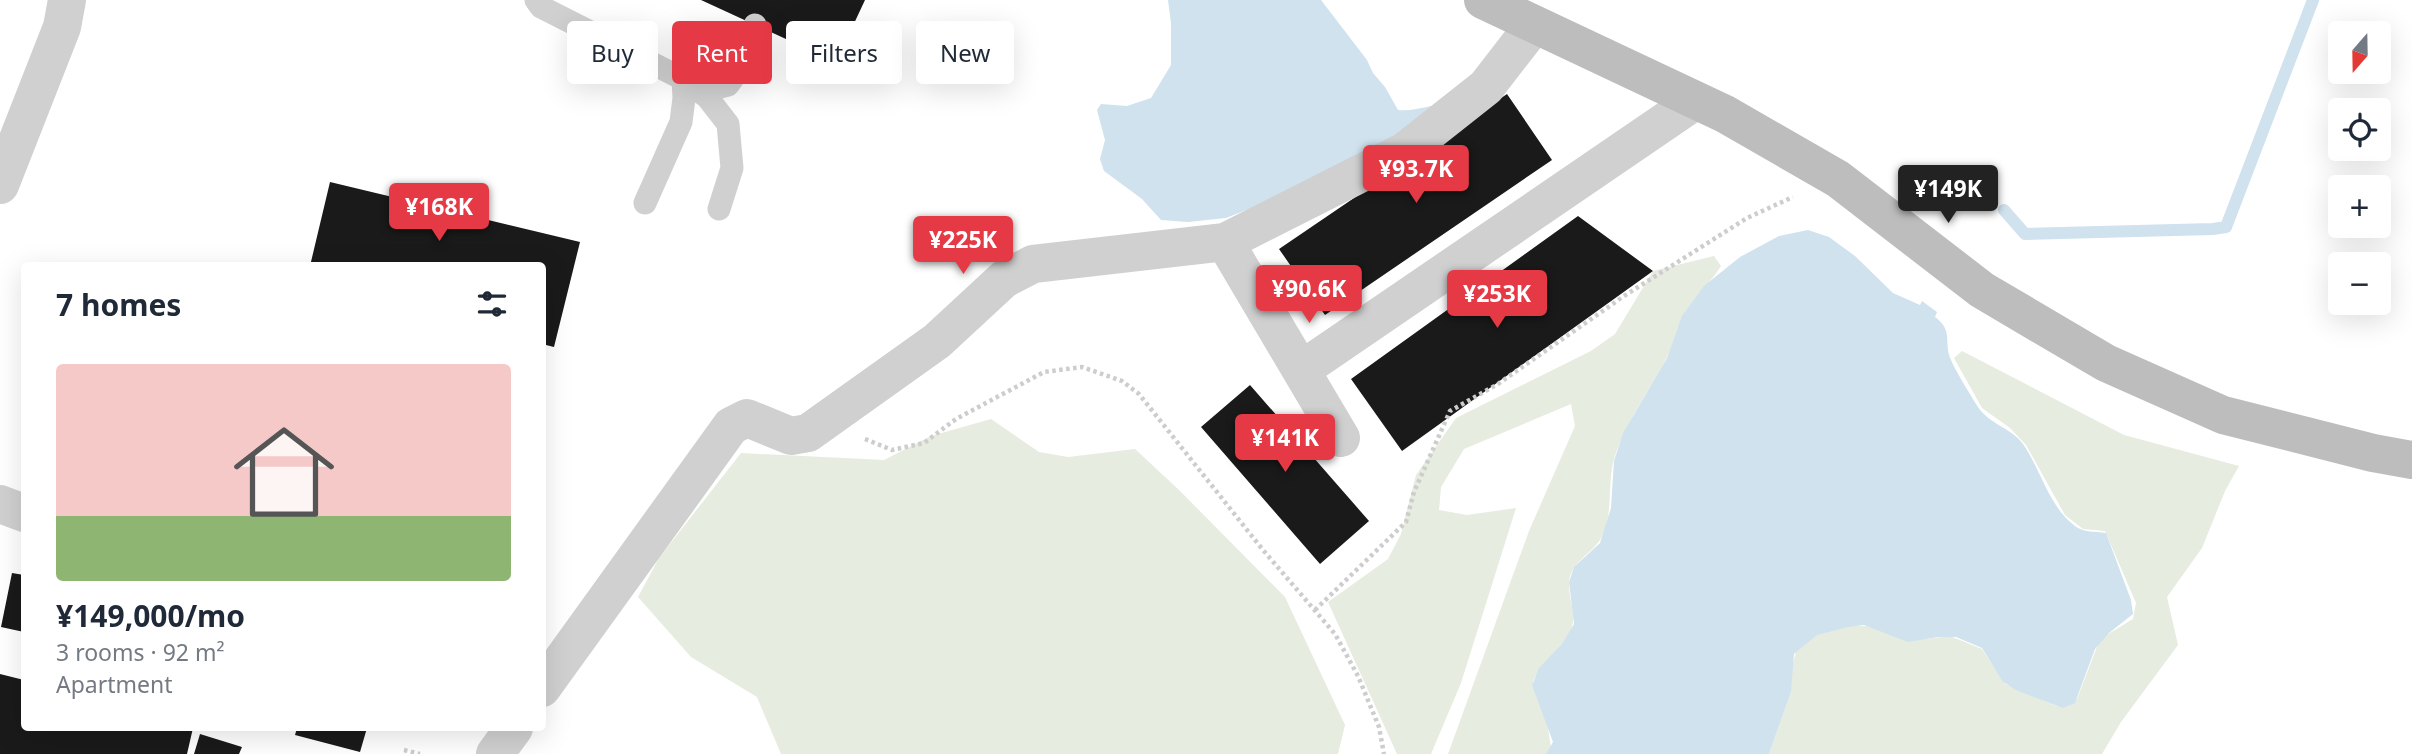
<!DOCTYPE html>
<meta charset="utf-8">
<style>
:root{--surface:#fff;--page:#f2f2f3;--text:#1f2937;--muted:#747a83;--accent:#e63946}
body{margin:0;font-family:"Noto Sans",sans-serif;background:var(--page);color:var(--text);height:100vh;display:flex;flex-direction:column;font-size:26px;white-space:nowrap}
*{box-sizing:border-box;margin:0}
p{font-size:23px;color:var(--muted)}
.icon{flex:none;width:38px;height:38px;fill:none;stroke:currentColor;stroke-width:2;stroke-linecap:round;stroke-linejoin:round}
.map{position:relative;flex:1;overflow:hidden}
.drawer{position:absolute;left:21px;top:262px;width:525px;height:469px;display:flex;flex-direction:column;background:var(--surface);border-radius:7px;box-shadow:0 7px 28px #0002}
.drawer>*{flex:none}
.hud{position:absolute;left:567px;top:21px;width:665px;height:63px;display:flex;gap:14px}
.needle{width:46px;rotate:200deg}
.tools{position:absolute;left:2328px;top:21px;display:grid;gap:14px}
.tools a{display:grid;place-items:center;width:63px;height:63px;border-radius:7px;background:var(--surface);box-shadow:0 7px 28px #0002;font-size:35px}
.price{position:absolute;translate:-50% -60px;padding:0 16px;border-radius:7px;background:var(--accent);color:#fff;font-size:23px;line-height:46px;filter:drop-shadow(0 2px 4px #0008)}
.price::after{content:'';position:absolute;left:50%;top:42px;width:21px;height:16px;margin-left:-10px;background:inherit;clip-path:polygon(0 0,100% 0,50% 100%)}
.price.on{background:#222;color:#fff}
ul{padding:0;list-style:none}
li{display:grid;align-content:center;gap:14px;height:371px;padding:0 35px}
li span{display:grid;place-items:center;height:217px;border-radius:7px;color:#555}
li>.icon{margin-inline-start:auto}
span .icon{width:126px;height:126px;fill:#fffc;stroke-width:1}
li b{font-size:30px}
h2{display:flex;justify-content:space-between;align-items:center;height:84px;padding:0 35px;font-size:30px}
.chip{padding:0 24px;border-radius:7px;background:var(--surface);box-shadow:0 7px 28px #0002;font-size:24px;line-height:63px}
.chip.on{background:var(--accent);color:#fff}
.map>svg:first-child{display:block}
.green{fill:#e6ecdf}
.water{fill:#cfe2ee}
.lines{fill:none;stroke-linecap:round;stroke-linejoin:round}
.stream{stroke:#cfe2ee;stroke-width:12}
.building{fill:#1a1a1a}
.path{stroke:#cdcdcd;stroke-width:4.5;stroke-dasharray:3.5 3.5;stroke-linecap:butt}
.lane{stroke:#d0d0d0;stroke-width:23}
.street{stroke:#d0d0d0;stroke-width:38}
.secondary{stroke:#bdbdbd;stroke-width:38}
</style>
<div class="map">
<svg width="2412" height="754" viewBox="0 0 2412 754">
<rect width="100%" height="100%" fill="#fff"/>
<path class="green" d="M1714,256l7,10c-11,17 -25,30 -36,47 -8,13 -11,30 -18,44 -17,33 -41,64 -52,99 -9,26 0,59 -15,84 -10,15 -29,22 -31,42 -1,16 8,32 2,48 -8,19 -29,32 -38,51l15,47 3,20 -5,6h-98l81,-223 46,-105 -4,-22 -107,45 -23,38 -2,23 28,5 49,-7 -55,175 -30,71h-34l-69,-152 60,-43 13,-25 15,-59 40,-57 135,-67 24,-17 38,-63z
M1962,351l162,84 115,31 -14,25 -23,57 -35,49 11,48 -57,77 -19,32h-333l22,-62v-21l5,-19 20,-17 30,-9h20l59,13 25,-3 32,13 23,35 52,22h10l10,-7 23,-60 33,-20 3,-16 -31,-72 -22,-2 -18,-14 -39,-70 -16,-17 -28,-20 -28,-50z
M991,419l48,33 29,5 67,-8 43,40 107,108 60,128 -7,29h-557l-24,-57 -66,-40 -53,-60 21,-39 82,-105 143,7 47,-24z"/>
<path class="water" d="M1168,0h153l46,60 6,13 12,14 13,23c18,2 32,-6 50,-6l-128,77 -94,37 -38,4 -27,-2 -19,-21 -38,-28 -4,-12 5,-19 -8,-30 4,-6 26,2 24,-8 20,-33v-42z
M1808,230l21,7 26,19 38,37 27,12 2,-4 15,11 -2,5c19,14 8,25 16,43 3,8 25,45 30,51 12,14 31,18 42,33 18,26 26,63 52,82 9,7 20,5 31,7l25,67 2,14 -24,19 -14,16 -20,54 -12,5 -47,-18 -13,-8 -21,-34 -26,-11h-18l-30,5 -44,-17 -16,2 -31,8 -23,19 -3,38 -22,62h-223l7,-12 -21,-57 7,-17 23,-24 12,-20 -5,-42 5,-15 26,-24 11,-35 3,-47 9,-28 44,-75 15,-42 22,-30 36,-29 39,-21z"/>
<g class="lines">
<path class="stream" d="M2004,210l21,24 188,-5 13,-2 87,-227"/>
</g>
<path class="building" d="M701,0h164l-29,62z
M1507,94l45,66 -227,155 -46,-66z
M330,182l250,60 -26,105 -12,-3v-78h-232z
M1578,216l75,55 -251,180 -51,-72z
M1250,385l119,136 -49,43 -119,-137z
M12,573l12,2v57l-23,-5z
M0,674l24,6v48h169l-6,26h-187z
M297,728h70l-7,24 -65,-17z
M200,734l42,13 -3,7h-45z"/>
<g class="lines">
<path class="path" d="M865,439l27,11 32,-7 32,-24 88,-47 38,-5 40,14 17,13 124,156 72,84 23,42 21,51 5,27
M1315,610l91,-88 8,-30 36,-81 48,-27 126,-88 123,-78 46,-21
M404,750l16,4"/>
<path class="lane" d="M536,0l5,7 142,72 24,18 21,27 4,44 -13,41
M700,92l28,-7 15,-21 12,-39
M645,203l36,-81 3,-24 -1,-19"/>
<path class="street" d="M0,185l62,-158 5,-27
M1225,242l116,196
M1301,370l394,-269
M0,504l24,9
M542,688l189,-262 16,-8 44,18 17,-3 129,-92 67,-62 29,-15 192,-22 180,-91 81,-64 48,-62
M495,754l19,-26"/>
<path class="secondary" d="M1483,0l242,114 113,65 144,111 124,73 117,52 150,38 39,7"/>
</g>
</svg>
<div class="tools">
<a><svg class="needle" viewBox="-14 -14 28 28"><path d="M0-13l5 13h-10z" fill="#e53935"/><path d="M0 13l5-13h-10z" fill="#747a83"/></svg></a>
<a><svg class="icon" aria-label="locate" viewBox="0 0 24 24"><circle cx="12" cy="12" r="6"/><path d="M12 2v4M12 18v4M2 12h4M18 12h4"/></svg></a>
<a>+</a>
<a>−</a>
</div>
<b class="price" style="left:1416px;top:205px">¥93.7K</b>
<b class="price on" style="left:1948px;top:225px">¥149K</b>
<b class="price" style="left:439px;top:243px">¥168K</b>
<b class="price" style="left:963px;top:276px">¥225K</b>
<b class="price" style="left:1309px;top:325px">¥90.6K</b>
<b class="price" style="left:1497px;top:330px">¥253K</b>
<b class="price" style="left:1285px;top:474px">¥141K</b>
<div class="hud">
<a class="chip">Buy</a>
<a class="chip on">Rent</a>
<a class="chip">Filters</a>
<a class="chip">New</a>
</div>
<section class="drawer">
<h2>7 homes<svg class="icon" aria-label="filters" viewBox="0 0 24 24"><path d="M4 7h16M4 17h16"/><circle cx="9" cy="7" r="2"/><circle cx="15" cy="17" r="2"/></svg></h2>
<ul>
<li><span style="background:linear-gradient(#f6c9c9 70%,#8fb573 0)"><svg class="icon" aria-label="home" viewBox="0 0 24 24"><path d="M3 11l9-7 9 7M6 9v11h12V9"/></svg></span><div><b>¥149,000/mo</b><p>3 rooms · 92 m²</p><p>Apartment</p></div></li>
</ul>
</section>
</div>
